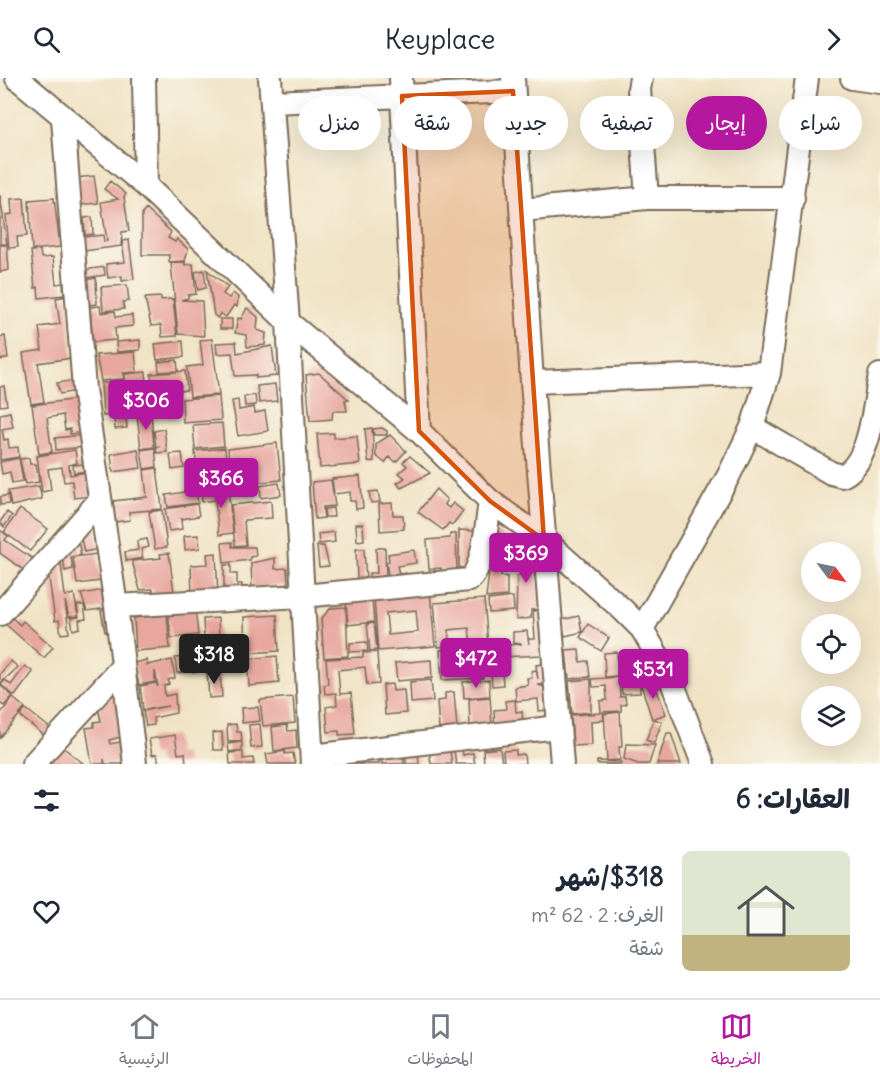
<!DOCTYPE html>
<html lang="ar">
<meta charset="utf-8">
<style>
:root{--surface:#fff;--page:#f2f2f3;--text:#1f2937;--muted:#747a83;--line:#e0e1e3;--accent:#b5179e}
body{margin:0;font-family:Delius,"Playpen Sans Arabic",sans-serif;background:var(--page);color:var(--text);direction:rtl;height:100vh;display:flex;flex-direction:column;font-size:22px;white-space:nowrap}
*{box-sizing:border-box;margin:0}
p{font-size:20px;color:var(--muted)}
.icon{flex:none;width:33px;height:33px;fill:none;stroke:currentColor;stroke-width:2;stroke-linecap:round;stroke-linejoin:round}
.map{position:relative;height:686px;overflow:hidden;direction:ltr}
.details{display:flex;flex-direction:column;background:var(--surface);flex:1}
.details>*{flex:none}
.guide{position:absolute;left:18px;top:18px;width:844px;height:54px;direction:rtl;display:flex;gap:12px}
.needle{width:39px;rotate:123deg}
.tools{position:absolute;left:801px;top:464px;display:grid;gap:12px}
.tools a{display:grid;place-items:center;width:60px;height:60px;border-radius:50%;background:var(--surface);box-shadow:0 6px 24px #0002;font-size:30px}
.price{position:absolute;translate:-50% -51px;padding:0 14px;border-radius:6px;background:var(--accent);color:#fff;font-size:20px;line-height:39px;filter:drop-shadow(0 2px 3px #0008)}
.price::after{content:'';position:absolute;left:50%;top:36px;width:18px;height:14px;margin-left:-9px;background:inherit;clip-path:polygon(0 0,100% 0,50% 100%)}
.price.active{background:#222;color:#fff}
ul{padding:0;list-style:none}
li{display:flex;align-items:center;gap:18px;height:150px;padding:0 30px}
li+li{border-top:2px solid var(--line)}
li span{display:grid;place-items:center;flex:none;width:168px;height:120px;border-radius:9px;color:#555}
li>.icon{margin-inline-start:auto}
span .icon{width:72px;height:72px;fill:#fffc;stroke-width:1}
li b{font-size:26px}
h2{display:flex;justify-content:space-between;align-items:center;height:72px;padding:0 30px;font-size:26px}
.tag{padding:0 21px;border-radius:27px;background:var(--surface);box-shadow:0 6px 24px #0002;font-size:21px;line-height:54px}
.tag.active{background:var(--accent);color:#fff}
header{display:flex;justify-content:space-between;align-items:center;height:78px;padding:0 30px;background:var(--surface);font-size:27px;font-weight:600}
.menu{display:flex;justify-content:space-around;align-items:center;height:84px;border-top:2px solid var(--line);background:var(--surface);font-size:16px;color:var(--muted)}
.menu a{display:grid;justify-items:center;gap:3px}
.menu .active{color:var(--accent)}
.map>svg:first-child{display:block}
.building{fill:#e7a69e;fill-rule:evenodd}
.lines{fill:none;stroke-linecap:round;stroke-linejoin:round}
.minor-casing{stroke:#7a6b58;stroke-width:26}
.minor{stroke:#fff;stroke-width:22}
.marked{fill:#d7540e;fill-opacity:0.2;stroke:#d7540e;stroke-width:4.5;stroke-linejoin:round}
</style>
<header><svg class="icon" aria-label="forward" viewBox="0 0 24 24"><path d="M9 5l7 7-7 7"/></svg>Keyplace<svg class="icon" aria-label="search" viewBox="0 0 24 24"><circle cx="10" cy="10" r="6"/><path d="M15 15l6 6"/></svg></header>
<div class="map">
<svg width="880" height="686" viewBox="0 0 880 686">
<rect width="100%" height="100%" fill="#fbf7ec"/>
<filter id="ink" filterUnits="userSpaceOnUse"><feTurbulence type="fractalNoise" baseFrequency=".0167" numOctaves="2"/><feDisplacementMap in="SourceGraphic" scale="12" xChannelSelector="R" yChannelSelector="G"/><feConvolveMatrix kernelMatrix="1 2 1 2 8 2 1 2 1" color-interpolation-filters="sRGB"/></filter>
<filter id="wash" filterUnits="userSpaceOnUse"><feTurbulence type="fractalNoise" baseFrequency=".008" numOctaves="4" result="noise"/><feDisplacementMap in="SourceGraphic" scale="24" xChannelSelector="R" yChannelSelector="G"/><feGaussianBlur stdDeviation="1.35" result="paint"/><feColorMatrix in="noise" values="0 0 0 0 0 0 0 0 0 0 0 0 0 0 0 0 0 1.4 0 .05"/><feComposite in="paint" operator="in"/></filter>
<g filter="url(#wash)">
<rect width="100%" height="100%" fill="#f0e3c5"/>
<g id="blocks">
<path class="building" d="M94,98l4,27 -20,2 -3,-27z
M110,103l16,13 -2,3 5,34 -7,1 -1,14 -37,5 -1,-14 20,-2 1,7 3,-1 -6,-39 17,-3 -14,-10z
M0,117l7,49h-7z
M24,120l3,38 -10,1 1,10 -9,1 -3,-33 6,-1 -1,-15z
M54,120l6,49 -28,3 -3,-50z
M146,131l25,23 -3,6 7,4 2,-3 11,10 -3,12 -16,1v-7h-27v-41z
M92,139l1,17 -8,1 -1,-17z
M129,162l5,39 -12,2v-5l-14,2 -2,-14 19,-2 -3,-21z
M0,167h7l2,25 -9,2z
M40,172l1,8 12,-1 3,27 7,-1 1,12 -25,3 -1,-11 -3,1 -4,-37z
M185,184v3l8,-1 3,30 -8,1v3l-7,2 21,1 2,35 -26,-2 -7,-71z
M104,189l1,8 -19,3 -1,-8z
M204,192l2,18 -8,2 -3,-18z
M207,192l21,17 -5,7 6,4 4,-5 5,4 -1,10 -3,-2 -8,12 -6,-4 -2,5 -4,-3z
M96,200l1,26 -8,1 -4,-25z
M127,207l2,16 -6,1 1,7 -21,2 -2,-24z
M67,218l5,62 -34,5 6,39 -13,2 -8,-51 19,-3 -3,-23 21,-3 -4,-26z
M161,219v3l12,-1 4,37 -15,1 -1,-12 -10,1 -6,-28z
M100,228l1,7 14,-2 1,6 16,-2 1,11 -18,2 1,12 -23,2 -3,-35z
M247,230l11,9 -1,13 9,3 -1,12 -18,2 -1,-12 -11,-2 3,-15 3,1z
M220,241h12v10h-12z
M5,258l3,22 -8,2v-23z
M212,261l7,56 -29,2 -3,-30 16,-2 -3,-25z
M140,262v10l-23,2 -1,-10z
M183,263l1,16 -27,3 -2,-16z
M236,264l1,11 35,-7 4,30 -20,2v-3l-21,1 -3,-23 -15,1 -1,-11z
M135,274l2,20 -14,1 1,6 -23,2 -5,-26z
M177,282l1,11 -19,1 -1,-10z
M185,293l2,19 -34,4 -2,-20z
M146,294l2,25 -29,3 -1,-10h-9v-8l16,-2v-6z
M319,295l30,27h-4l2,11h-14l-1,8 -22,2 -4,-46z
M75,302l2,11 -17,3 -3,-11z
M101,305h7l1,19 40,-3 1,14 -47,3z
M275,306l2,17 -18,2 -2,-17z
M4,308l3,19 -7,1v-19z
M178,315l1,14 -27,3 -1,-15z
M255,317l1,10 -11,1 -1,-9z
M219,318l2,24 -38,3 -1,-24z
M78,321l4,25 -4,1 1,8 -9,1v-5l-5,1 -2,-15 -16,3 5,34 -13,2 -7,-49z
M238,322l1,10 15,-3 1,6 10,-2 3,20 -30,5 -6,-35z
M10,334l3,15 -11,2 2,11 4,-1 1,9 9,-1 1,10 -19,3v-46z
M151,336l3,33 -13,2 -4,-34z
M126,338l1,12 -12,1 -1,-12z
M222,345l2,23 -29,3 -2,-24z
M372,350l2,33 -6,1 -3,-33z
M382,350l5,3v4h-13l-1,-6z
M164,351l3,23 -10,1 -1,-5 4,-2 -4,1 -2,-16z
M334,355v5l23,-2 3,28 -40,4 -3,-34z
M83,357l1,12 -28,3 -1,-12z
M390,357l16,16 -10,11 -7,-5 -4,6 -9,-7v-12z
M277,365l4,37 -49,5 -4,-36z
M155,370l2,19 -13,2 -3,-19z
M225,370l3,34 -30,3 -3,-34z
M138,371l3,19 -28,4 -2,-18z
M75,372l2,13 -8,2 1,10 18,-3 3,24 -17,2 -2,-17 -8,1 -2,-15 -14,2 3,21 -9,2 -5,-36z
M182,375l2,15 -12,2 -2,-16z
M410,378l20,17 -29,15 -4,-5 8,-5 -6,-5 8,-7 -4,-4z
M19,380l4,23 -11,2 -2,-11 -8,2 -2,-12z
M29,380l1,6h6l3,18 -14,2 -5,-25z
M85,386l1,7 -12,2 -1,-8z
M157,390l5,41 -33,3 1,8 -15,2 -2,-21 34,-4 -3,-27z
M360,398l3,32 -7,1 -1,-8h-5v-9l-16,2 -2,-15z
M331,402l4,26 -12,1 1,11 -9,1 -3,-37z
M279,405l2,12 -20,3 -1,-12z
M39,408l3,13 -31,7 -3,-15z
M228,410l5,45 -14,2 -4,-35 -13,2 -1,-11z
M436,411l11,11 -3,4 5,4 4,-5 10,8 -11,14 -3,-2 -6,7 -25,-18z
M196,412l2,13 -30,4 -2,-12z
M378,413l2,11 -9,1 -2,-11z
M8,417l1,9 -9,1v-8z
M271,423l1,17 -28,2 2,25 -11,1 -4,-41z
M392,425l1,12h10l1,14 -24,2 -1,-27z
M197,426l2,12 -18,3 1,10 -13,2 -4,-22z
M333,430l1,9h-9l-1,-8z
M20,431l28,20 -18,22 -26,-19z
M162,432l5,37 -12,2 -6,-37z
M7,434l5,4 -8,11 -4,-5z
M94,445l5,26 -15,3 -6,-26z
M356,446h7l1,16 -7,1z
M494,451l10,8 -3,39 6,1v19l-21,2z
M0,452l8,6 -3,4 28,19 -8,12 -25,-18z
M459,452l18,1 -5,36 -13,1z
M334,454l1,10 -16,2 -1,-10z
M450,456h6l1,37 -16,1v-4l-12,1 -2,-29 23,-2z
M198,457l2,13 -15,2 -1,-14z
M147,461l2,8 -8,2 2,9 -17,3 -1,-9 13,-2 -1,-9z
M506,461l34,30 3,40 -12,1v8l-15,2 1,-44 8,-1v-4l6,-2 -27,-14z
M232,464v5h23l1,9 -6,1v3l-26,3 -2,-20z
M79,467l2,10 -10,2 2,12 -8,2 -4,-23z
M317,468h7l5,20 -10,1z
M376,470h9l1,32 -16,7 -1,-14h8z
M356,471h8l2,32h-9z
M414,472l2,13 -19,3 2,8 7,-1v5l-17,3 -3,-19 3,-1 -1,-7z
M169,475l6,47 -20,3 -2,-14 -13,1 -8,-29 29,-3 -1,-4z
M216,475l2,42 -26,1 -1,-31 17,-1 -1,-10z
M97,476l3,27 -23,3 -4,-27z
M60,478l5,40 9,-2 4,22 -9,1 -4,-16 4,32 -8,1 -2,-14 -4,1 -7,-50z
M275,480v11l12,-1 1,17 -36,3 -1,-25z
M224,487h7v9h6v10h5l-1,10 -17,-1z
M104,512l3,18 -20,3 -6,-17z
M430,514l5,54 -57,5 -4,-54zM416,532l2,22 -30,3 -2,-22z
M513,519l1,14 -25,2 -1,-13z
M484,521l4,46 -17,1 -2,-18 -21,2 2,16 -12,1 -4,-44z
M372,522l2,22 -26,3 -2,-22z
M77,527h7l2,14 -7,1 1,8 -7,2 -2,-12 8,-1z
M195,529l3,28 -27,3 -3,-28z
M346,529l2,49 -24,2 -3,-39 10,-11z
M107,532l4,21 -6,1 -4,-21z
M540,532l2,45 -41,2 2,28 -11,1 -3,-40 33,-2 -9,-1v-11l14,-1 2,13 -1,-5h7l-2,-28z
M167,537l3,33 -34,3 -2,-33z
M277,537l2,36 -34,2 -1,-36z
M10,538l10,9 3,-4 30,26 -9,11 -40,-35z
M579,538l3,16 -17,4 -4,-16z
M218,540l2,38 -15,1 -2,-38z
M374,545l3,27 -7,1 -3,-27z
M588,546l21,14 -8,13 -21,-14z
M367,564l1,9 -18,1v-9z
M481,569l2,31 -41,2 -2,-30z
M579,571l1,13 8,-1 2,16 -21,2 -3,-29z
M377,574l2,32 -12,1 -2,-18 -27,3 2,24 11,-1 4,41 -16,1v-4l-11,1 -2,-25 11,-2 -1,-12 -11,1 -1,-9 4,-1 -2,-25 37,-2v-4z
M617,574l1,24 -13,1 -1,-24z
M202,578l1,15 -26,2 -2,-15z
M277,578l2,27 -30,3 -2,-27z
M146,582l1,5 25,-5 3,18 -7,2 1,4 -5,2 1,10 10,-2 1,19 -23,5 1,7 -8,1 -3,-15 25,-5 -25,4 -3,-24 16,-3 2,4 -3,-16v11l-16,3 -5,-22z
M431,582l1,18 -35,3 -2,-18z
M11,583l7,6 -18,17v-10z
M639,584l1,17h-8l-1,-16z
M543,586l2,20 -7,1 7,2 2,23 -8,1 -1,-12 -22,2 -1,-14 13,-2 -1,-7h5l-1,-7 5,-1 2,9 -2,-14z
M25,588l8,6 -18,24 -14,-11 4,-5 6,5z
M220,594l2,25 -13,1 -2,-25z
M619,599l1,20 5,-1 1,8 -5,1v6l-18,1 1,8 -13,1 1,24 -19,1 -2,-31 30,-2 -1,-12 7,-1 -1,-14 -13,1 -1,-8z
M591,601v33l-19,2 -3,-33z
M431,602l2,21 -22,2 -1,-21z
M489,602l1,16 -26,2 -1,-16z
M653,602l13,34 -14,5 -11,-34z
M640,603v12l-18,1 -1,-12z
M392,606l1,7 11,-1 2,23 -21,2 -2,-30z
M0,607l13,11 -9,10 -4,-3z
M119,612l4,27 -5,1 3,19 -12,3 1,4 16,-3v23h-21l-1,-5v5h-12l-6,-36 8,-1v-5l7,-1 -3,-13z
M454,614l3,36 -18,2 -2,-29 8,-1v-7z
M293,619l2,26 -32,3 -3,-26z
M490,619l2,29 -22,2 -1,-29z
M13,620l12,10 -25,30v-24z
M515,622l1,12 6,-1 1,14 -28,2 -1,-17 12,-1 -1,-8z
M258,629l2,14 -18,2 -1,-15z
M26,631l24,19 -6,7 -24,-19z
M620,634l2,35h-3l1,13 -13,1 -3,-47z
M654,641l8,3 -8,21 -8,-3z
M236,646l1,8h4l1,9 -14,1 -1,-17z
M260,646l2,23 -11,1 -2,-23z
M287,647l1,6 8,-1 1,18 -23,3 -2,-24z
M222,654l1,18h-10l-1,-17z
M667,655h4l10,31h-24z
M175,657l3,19 7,-1 1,11h-27l-2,-10 -5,1 -3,-16z
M242,664v8l-13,2 -1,-8z
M59,666l25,20h-40z
M626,666l29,1 -6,19h-11l-14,-5z
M449,668l3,18h-21l-2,-15z
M402,670l2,16h-22l-2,-13z
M500,670l2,16h-18l-1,-14z
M462,671l1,6 10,-2 2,11h-19l-2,-14z
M418,672l1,14h-13l-1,-13z
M516,672v5l8,-1 1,10h-21l-1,-13z
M285,673v3l8,-1 2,11h-27l-2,-10z
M243,674v7l10,-1 1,6h-24l-1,-11z
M379,676v10h-23l-1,-7z
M597,683l24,1v2h-24z"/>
</g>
</g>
<g filter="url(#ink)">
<use href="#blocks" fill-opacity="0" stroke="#7a6b58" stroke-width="1.5"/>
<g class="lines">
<defs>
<path id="minor" d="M17,0l129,108 142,136 131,109 71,70 54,39 79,70 19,19 29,50 32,85
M144,0l2,108
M270,0l18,244 24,442
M401,0l18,353
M513,0l19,304 30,382
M641,0l-2,11 8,109
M852,0l28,4
M273,24l240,-11
M63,41l21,270 32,217 19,158
M522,132l125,-12h146
M532,304l237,-9
M752,349l79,46 11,3c29,-13 32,-72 38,-101
M116,528l187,-10 166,-16c15,-12 18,-59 21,-79
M0,536l99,-113
M642,551l87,-154 23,-48 17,-54 38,-295
M312,678l246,-29
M33,686l89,-97"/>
</defs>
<use href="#minor" class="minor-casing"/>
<use href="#minor" class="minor"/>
</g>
</g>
<path class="marked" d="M513,13l31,449 -54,-39 -71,-70 -17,-335z"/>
</svg>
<div class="tools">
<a><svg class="needle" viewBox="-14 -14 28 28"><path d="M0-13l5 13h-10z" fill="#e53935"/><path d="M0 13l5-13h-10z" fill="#747a83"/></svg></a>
<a><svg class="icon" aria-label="locate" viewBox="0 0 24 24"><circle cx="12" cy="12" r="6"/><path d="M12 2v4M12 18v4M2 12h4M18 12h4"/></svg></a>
<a><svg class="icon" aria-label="layers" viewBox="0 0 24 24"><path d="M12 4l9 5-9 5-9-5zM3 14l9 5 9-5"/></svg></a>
</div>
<b class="price" style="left:146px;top:353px">$306</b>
<b class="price" style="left:221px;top:431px">$366</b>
<b class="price" style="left:526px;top:506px">$369</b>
<b class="price active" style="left:214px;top:607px">$318</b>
<b class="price" style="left:476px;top:611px">$472</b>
<b class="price" style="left:653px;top:622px">$531</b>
<div class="guide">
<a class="tag">شراء</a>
<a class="tag active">إيجار</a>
<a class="tag">تصفية</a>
<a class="tag">جديد</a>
<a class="tag">شقة</a>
<a class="tag">منزل</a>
</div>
</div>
<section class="details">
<h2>العقارات: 6<svg class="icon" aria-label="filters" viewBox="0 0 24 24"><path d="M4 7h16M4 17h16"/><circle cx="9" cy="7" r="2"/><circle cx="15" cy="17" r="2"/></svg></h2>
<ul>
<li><span style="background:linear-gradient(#dfe7d0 70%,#c2b280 0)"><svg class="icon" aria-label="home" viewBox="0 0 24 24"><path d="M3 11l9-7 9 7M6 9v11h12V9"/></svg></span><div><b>$318/شهر</b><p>الغرف: 2 · 62 m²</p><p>شقة</p></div><svg class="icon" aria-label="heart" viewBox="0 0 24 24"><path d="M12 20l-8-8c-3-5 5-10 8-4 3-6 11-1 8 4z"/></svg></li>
</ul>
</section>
<nav class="menu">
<a class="active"><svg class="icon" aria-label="map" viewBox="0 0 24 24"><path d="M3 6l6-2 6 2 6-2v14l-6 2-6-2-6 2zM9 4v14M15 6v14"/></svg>الخريطة</a>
<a><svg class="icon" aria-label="saved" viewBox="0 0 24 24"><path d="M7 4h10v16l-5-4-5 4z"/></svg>المحفوظات</a>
<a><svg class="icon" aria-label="home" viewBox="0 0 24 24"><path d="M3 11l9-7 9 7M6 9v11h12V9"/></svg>الرئيسية</a>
</nav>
